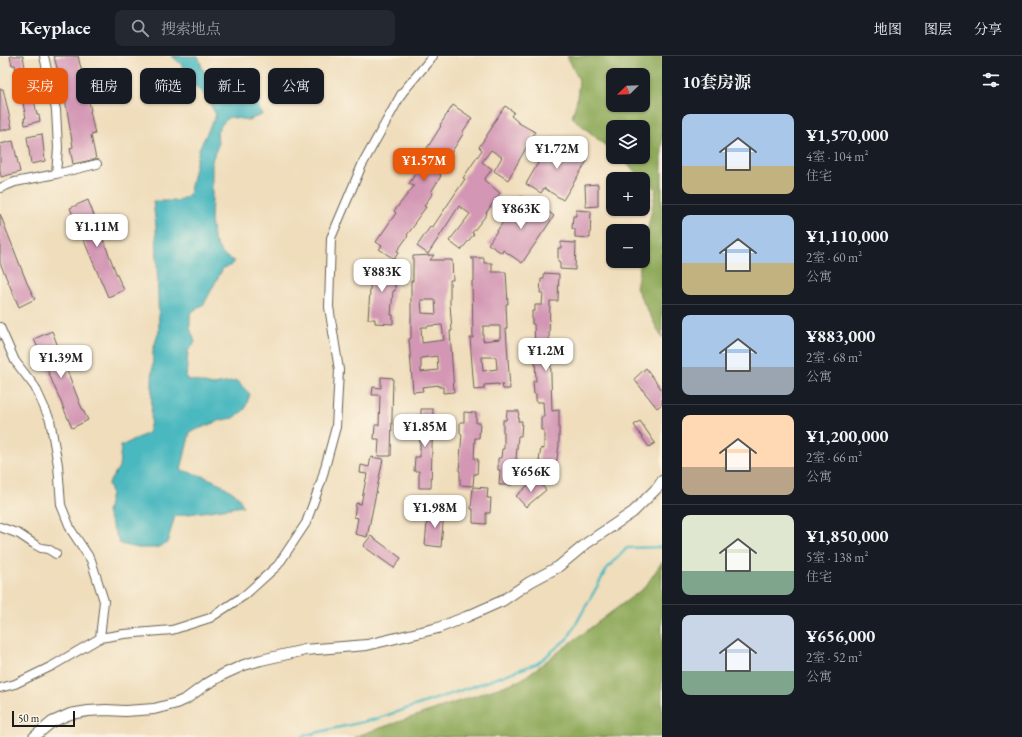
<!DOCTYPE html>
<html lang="zh">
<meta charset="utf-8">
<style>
:root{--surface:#171b24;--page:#242831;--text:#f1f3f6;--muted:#9ea1a6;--line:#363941;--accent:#ea580c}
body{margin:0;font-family:"EB Garamond","Noto Serif SC",serif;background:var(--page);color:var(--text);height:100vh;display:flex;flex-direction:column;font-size:15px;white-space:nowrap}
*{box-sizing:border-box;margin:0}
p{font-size:13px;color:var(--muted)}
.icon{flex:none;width:22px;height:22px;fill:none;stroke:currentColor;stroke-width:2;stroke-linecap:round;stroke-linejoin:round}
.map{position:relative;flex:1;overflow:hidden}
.side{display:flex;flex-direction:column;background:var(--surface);width:360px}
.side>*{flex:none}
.hud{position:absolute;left:12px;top:12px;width:380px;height:36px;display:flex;gap:8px}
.needle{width:26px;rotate:247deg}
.controls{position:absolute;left:606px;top:12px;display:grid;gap:8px}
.controls a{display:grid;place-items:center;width:44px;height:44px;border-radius:8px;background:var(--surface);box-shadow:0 1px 3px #0004;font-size:20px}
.scale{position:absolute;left:12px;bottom:10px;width:63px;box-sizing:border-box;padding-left:4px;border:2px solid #1c1c1c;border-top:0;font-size:11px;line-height:14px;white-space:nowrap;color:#1c1c1c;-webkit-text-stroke:3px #fcf5e5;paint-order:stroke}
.price{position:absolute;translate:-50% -34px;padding:0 9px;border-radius:8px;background:#fff;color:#222;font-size:13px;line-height:26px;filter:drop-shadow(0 1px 2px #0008)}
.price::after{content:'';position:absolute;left:50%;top:24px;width:12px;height:9px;margin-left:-6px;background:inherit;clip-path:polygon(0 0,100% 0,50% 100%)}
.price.on{background:var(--accent);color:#fff}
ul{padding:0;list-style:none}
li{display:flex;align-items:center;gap:12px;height:100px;padding:0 20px}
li+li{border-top:1px solid var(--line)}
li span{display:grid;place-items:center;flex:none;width:112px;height:80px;border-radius:8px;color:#555}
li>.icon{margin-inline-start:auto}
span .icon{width:48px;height:48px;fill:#fffc;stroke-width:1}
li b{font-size:17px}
h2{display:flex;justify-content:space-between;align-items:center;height:48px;padding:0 20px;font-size:17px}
.pill{padding:0 14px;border-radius:8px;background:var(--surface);box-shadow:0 1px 3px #0004;font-size:14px;line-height:36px}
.pill.on{background:var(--accent);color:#fff}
header{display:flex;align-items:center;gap:24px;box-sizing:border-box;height:56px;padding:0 20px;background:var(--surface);border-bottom:1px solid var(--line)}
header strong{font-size:19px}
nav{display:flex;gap:22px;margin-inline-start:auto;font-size:14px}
.search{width:280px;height:36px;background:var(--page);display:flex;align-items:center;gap:10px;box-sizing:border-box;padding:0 14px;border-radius:8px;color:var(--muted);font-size:15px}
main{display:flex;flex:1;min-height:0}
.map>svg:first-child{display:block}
.forest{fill:#90aa5b;stroke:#56633c;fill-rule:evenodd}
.water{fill:#48b8bf;stroke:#326a6e}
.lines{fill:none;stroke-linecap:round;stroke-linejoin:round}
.stream{stroke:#48b8bf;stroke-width:2.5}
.building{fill:#d396b4;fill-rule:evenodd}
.minor-casing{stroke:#666054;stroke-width:10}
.tertiary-casing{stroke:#666054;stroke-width:12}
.minor{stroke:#fff;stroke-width:8}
.tertiary{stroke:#fff;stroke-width:10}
</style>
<header>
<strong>Keyplace</strong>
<div class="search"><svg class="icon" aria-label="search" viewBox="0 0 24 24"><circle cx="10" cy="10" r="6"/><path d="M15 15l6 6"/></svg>搜索地点</div>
<nav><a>地图</a><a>图层</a><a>分享</a></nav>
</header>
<main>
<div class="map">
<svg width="662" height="681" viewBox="0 0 662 681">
<rect width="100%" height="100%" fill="#fcf5e5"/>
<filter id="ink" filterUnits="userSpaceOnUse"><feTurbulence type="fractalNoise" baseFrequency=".025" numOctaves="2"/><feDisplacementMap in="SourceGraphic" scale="8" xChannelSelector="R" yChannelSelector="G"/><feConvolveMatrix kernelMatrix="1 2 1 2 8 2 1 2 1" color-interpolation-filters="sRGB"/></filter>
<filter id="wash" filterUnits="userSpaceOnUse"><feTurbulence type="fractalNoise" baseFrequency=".012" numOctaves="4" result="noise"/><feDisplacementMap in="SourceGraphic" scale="16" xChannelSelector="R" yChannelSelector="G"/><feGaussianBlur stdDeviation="0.9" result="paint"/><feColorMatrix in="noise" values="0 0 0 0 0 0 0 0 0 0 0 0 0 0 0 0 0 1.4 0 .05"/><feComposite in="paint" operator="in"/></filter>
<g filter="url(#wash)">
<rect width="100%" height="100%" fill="#efddbb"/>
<path class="forest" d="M567,0h95v282l-26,-50 5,-27h2v-9l13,-63 -37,-32h24v-30h-30v25l-41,-35 5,-17 2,-20zM613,19h30v30h-30z
M662,506v175h-308l167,-57 124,-93z"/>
<path class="water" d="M172,0h26l5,14 15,13 36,12 8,20 -14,5 -19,-3 -6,6 -6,8 1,14 -6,15v39l-1,22 3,19 8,14 12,7 -4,5 -7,2 -19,36 -14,9v15l5,14 -7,9 -2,28 27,6 24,-4 13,13 -5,15 -11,9 -12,2 -32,12 -9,38 22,6 18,8 17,12 5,10 -68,10 -8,27 -11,5h-18l-18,-4 -13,-31 4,-20 -3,-9 11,-17 2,-21 27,-13 3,-11 2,-72 6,-19 -3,-105 -3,-25h24l12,-6 10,-46 17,-34 -8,-16 -18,-18 -9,-17z"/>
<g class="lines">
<path class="stream" d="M301,681l9,-3 66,-15 107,-36 55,-20 30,-25 40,-71 19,-19 35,-1"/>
</g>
<g id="blocks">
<path class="building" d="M10,0h13l3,17 3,-1 8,43h2l1,6 -15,4 -1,-7h2l-11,-53h-3z
M54,0h24l13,54 -1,1 5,23 -4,1 5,24 -23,5 -3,-16 3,-1 -4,-24v-1l-5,-29h-1l-5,-25h-1z
M0,33h3l9,39 -12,3z
M453,49l19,13 -10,15 1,1 -17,27 2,1 -8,13 1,1 -10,16 2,1 -9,13 2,1 -11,15 1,1 -9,12 1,1 -11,15 2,1 -5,7 -15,-10 3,-3 -6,-4 20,-29 -2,-2 20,-25 -5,-2 18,-30 -3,-1 17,-27 -1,-1z
M505,50l9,6 -3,4 6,5v1l18,10 -27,48 -14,-9 8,-14 -11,-7 -9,12 10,7 -8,11 16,13 -14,20 1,1 -15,19 2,1 -13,16 -12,-9 21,-27 -11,-8 -31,48 -11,-8 13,-19 2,1 33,-49 -2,-1 19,-28 -3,-3 14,-21 -1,-1z
M42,78l3,27 -14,3 -4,-27z
M553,81l15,8 -2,4 21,12 -24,39 -19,-12 -3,5 -15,-9z
M13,85l7,31 -19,5 -1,-6v-27z
M598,128v22l-12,1 -1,-22z
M521,140l18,13 2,-3 13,10 -32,47 -19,-13 -1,3 -14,-9z
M88,144l28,73 8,17 -16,7 -38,-89z
M576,154l15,1 -1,27 -15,-1v-8h-3l1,-13h3z
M0,158l27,69 8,16 -16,8 -19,-44z
M561,186l15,1 -1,27 -15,-1v-7l-2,-1v-13h3z
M434,199l-4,5h22l1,20h-3v24l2,27h-2l4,61 -11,1v-6h-4v-2l-17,2 1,4 -10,1 -4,-53 2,-1v-57h2v-25zM421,244h14l1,14 -14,-1zM442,269l2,15 -22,3 -1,-16h7v-1zM437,300l1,14 -17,2v-14z
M471,202h13v5h8v9h14l2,32h-2l1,24h-1l4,61h-7l-1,-5 -4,1v-1l-14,1v4l-10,1 -4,-52h3l-1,-57h2v-21zM483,270h17v13l-17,2zM482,301h14l1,12 -14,2z
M372,206l22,1 -1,19h2v9h-2l-2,24h2v9l-18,-1v-4h-7z
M544,217l15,1 -1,27h-8l-1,39h1l2,71 7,-1v35l-4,27 -15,-3 1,-7 -2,-1 2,-13 3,1v-19h-3v-13h3l-1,-15h-7v-8h-2l-1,-13h3l-1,-21h-3v-13h3l-1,-23h-2v-13h3v-6h7l1,-12h-3l1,-14h3z
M52,275l28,73 8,16 -16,8 -38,-89z
M646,312l16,22v14l-5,4 -23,-29z
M381,321l12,1 -2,78h-13l1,-17h-5l1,-14h4l1,-30h-8l1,-8 8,1z
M421,353h12l-2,79h-12v-17h-5l1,-14h5v-31h-7v-7h8z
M507,355h12l-1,10h4l-1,15h-3l-2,23h1v15h-4l-1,11h-13l1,-15h-2v-12h3l1,-9h2v-17h-1v-12h3z
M464,356l12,1v10h4l-1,15h-4l-1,21h4l-1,15h-3l-1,12 -13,-1v-14h-1l3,-37h-2v-12h4z
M640,365l15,22 -6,4 -15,-22z
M371,401l12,2 -16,78 -12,-3 3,-16 -4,-1 2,-14 5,1 6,-30 -7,-1 1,-8 8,2z
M536,422l10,12 -20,17 -10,-11z
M473,431l15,1 -1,10h4l-1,15h-4v11l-13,-1v-14h-2z
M428,455l16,1 -3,35 -16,-2z
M371,480l30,22 -7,10 -31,-22z"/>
</g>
</g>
<g filter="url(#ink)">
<use href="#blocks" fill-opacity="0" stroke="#666054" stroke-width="1"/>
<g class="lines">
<defs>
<path id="minor" d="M44,0l12,54 2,38 -2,26
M0,132l15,-6 41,-8 41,-10
M0,271l15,34 20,26 15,33 8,45 3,40 10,25 20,30 13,41 -4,37
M0,471l19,7 15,10 7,4 7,1 8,5
M0,632l15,-4 37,-18 48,-28 24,-4 48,-4 38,-12 35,-23 33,-30 28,-42 15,-41 15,-55 3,-57 -10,-63 2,-69 31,-73 40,-72 31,-37"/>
<path id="tertiary" d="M34,681l18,-15 18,-8 18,-3 18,-1 19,1 15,-1 14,-1 23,-6 9,-4 19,-14 19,-11 20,-9 17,-5 44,-10 62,-5 71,-17 28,-11 36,-16 28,-19 28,-15 29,-24 46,-31 25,-25 4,-6"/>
</defs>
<use href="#minor" class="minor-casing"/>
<use href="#tertiary" class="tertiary-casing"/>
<use href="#minor" class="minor"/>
<use href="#tertiary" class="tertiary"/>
</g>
</g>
</svg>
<div class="controls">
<a><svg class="needle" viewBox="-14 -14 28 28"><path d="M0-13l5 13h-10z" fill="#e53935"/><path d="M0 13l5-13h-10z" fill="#9ea1a6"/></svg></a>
<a><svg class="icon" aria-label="layers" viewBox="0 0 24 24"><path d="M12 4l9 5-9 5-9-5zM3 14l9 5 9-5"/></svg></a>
<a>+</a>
<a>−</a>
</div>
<div class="scale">50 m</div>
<b class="price" style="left:557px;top:114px">¥1.72M</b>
<b class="price on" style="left:424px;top:126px">¥1.57M</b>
<b class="price" style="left:521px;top:174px">¥863K</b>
<b class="price" style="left:97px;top:192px">¥1.11M</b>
<b class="price" style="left:382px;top:237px">¥883K</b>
<b class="price" style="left:546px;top:316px">¥1.2M</b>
<b class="price" style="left:61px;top:323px">¥1.39M</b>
<b class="price" style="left:425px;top:392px">¥1.85M</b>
<b class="price" style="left:531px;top:437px">¥656K</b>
<b class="price" style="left:435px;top:473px">¥1.98M</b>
<div class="hud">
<a class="pill on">买房</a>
<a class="pill">租房</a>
<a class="pill">筛选</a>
<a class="pill">新上</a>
<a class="pill">公寓</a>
</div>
</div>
<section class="side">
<h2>10套房源<svg class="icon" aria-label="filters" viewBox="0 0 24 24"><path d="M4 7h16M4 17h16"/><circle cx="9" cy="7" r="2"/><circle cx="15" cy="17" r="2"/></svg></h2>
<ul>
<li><span style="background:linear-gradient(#a9c7e8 65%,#c2b280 0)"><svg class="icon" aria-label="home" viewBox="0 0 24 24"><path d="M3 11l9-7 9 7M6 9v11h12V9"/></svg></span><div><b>¥1,570,000</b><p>4室 · 104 m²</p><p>住宅</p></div></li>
<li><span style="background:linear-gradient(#a9c7e8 60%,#c2b280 0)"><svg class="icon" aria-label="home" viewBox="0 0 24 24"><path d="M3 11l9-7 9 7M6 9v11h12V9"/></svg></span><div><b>¥1,110,000</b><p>2室 · 60 m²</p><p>公寓</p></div></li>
<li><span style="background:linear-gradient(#a9c7e8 65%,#9aa5b1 0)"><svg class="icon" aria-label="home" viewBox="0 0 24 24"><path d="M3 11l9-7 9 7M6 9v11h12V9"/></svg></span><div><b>¥883,000</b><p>2室 · 68 m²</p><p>公寓</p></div></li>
<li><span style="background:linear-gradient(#ffd9b3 65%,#b9a48a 0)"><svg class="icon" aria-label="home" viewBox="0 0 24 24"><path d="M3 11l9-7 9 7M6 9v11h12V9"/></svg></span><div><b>¥1,200,000</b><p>2室 · 66 m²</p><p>公寓</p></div></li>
<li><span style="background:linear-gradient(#dfe7d0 70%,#7fa58c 0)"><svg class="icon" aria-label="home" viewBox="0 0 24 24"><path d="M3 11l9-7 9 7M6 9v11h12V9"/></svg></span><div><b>¥1,850,000</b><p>5室 · 138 m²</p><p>住宅</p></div></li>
<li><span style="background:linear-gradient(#c9d6e8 70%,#7fa58c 0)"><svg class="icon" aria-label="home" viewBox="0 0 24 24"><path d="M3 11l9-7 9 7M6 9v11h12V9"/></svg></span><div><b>¥656,000</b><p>2室 · 52 m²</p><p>公寓</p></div></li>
</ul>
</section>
</main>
